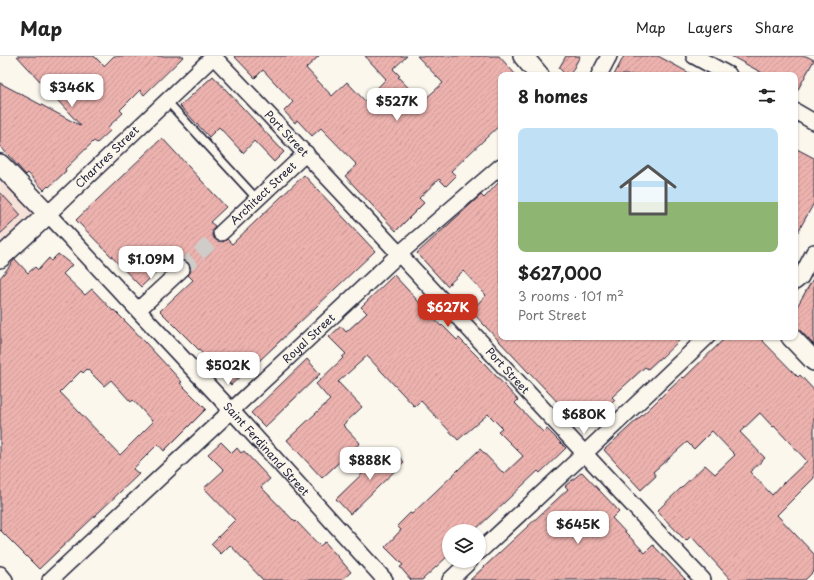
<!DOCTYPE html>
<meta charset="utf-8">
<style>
:root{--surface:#fff;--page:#f2f2f2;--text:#222;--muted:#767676;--line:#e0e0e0;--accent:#c8321e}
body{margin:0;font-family:"Playpen Sans",sans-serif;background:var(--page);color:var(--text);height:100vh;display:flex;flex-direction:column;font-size:15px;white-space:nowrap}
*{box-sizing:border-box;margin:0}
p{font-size:13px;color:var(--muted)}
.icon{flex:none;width:22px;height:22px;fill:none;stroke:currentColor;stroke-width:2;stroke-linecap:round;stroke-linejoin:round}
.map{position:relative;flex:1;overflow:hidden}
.drawer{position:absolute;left:498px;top:16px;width:300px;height:268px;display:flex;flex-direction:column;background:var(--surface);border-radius:8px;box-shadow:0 1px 3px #0004}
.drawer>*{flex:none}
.buttons{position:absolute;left:442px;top:468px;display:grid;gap:8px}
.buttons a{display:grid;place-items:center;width:44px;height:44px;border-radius:50%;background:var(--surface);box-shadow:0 1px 3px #0004;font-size:20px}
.price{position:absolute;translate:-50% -34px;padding:0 9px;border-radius:8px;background:#fff;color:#222;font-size:13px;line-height:26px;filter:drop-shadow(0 1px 2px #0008)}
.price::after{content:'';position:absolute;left:50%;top:24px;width:12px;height:9px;margin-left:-6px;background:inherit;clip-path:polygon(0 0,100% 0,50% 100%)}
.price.current{background:var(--accent);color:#fff}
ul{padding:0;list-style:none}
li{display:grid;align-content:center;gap:8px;height:212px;padding:0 20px}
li+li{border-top:1px solid var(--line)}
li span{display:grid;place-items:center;height:124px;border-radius:8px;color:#555}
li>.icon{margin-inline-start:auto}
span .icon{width:72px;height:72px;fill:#fffc;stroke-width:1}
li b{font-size:17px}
h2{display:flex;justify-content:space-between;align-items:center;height:48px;padding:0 20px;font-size:17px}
header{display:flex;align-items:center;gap:24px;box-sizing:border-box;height:56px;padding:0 20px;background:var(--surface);border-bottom:1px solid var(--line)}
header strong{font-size:19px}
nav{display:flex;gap:22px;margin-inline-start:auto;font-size:14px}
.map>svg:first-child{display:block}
.built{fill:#f7e2d9}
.building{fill:url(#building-hatch);stroke:#22223b;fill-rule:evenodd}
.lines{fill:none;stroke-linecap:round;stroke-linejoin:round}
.minor-tunnel{stroke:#d0ccc9;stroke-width:15;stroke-dasharray:15 8;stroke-linecap:butt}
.service-casing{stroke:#22223b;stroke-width:10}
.minor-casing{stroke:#22223b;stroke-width:18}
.tertiary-casing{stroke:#22223b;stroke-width:22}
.service{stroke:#fbf7ec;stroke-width:7}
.minor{stroke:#fbf7ec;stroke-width:15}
.tertiary{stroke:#fbf7ec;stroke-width:19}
.labels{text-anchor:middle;stroke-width:3;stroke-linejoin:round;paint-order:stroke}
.street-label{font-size:11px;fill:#22223b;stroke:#fbf7ec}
</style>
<header>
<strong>Map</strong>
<nav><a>Map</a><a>Layers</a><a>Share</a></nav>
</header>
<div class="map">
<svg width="814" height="524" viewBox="0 0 814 524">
<defs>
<pattern id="building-hatch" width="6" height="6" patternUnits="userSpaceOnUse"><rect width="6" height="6" fill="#edb2ae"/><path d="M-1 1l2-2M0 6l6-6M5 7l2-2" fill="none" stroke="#cb9997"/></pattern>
</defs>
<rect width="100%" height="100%" fill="#fbf7ec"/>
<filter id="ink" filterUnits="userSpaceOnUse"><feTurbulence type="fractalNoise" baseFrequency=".025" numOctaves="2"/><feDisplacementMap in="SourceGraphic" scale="8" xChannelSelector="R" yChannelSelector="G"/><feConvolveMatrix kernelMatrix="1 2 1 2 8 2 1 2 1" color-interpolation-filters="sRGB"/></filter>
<g filter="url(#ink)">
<path class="built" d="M0,108l48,50 -48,44z"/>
<path class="building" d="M17,0h77l10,10 10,-10h70l-40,39 -4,-5 -20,20 3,3 -15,14 3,3 -14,13 -3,-2 -29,28 1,2 -17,16 -1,-1 -4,4 -16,-17 -2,2 -26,-29v-63l81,43z
M234,0h85l-13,12 26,28 15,-14 18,19 21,-22 -21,-23h42l-14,13 7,7 -2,1 24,25 21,-19 -26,-27h82l17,19h-15v49l-50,47 5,5 -10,10 -7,-7 -20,19 5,5 -28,28 -51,-55 12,-11 -36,-37 -9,8 -15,-16 -2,3 -11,-12 9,-9 -30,-32 -8,8z
M566,0h14l-10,19h-4l-7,-7z
M624,0h34l35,19h-79z
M731,0h75l8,4 -19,35v-20h-29z
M213,20l71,76 -10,10 -20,-21 -11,12 -24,-26 -10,10 -29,-31z
M162,82l64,69 -16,15 5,4 -3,5v4l3,4 3,2 5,1 4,-3 5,5 72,-69 71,76 -116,110 -1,-1 -27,25 -31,-34 -40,-40 33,-31 -5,-5 3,-4v-4l-2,-4 -5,-3h-4l-4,2 -5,-4 -30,29 -65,-67z
M795,92l19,10v45l-19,34z
M501,124v157h182l-22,21v-1l-13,12 -3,-2 -33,30 3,3 -14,14 -1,-1 -17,16 -54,-57v1l-58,-62 15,-16 -23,-24 -16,15 -30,-33 64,-58 3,3z
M0,136l21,23 -21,19z
M58,198l14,11 -9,9 22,21 7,-6 21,22 1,-1 18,18 50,54 -2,1 26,26 -42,42 -6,-7 -25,25 6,5 -100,95 -39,-39v-252l15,-19 13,14 7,-6 3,3 11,-12 2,3zM87,313l17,17 7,-6 20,22 2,-2 20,22 -33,33 -60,-63 21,-21 2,2z
M394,219l47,51 1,-1 15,15 2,-2 25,25 34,37 -3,3 29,30 3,-4 19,19 -26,25 -2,-2 -64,60h-25v24l-27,25h-11l-11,-13 3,-2 -18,-18 16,-17 -4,-4 13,-13 2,1 68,-65 24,25 19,-18 -25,-25 4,-3 -14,-14 -30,26 -37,-39 -6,6 -48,-51 -29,26 24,25 -19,18 17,18 -38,35 -35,-38 43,-40 -14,-16 27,-26 -1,-1 4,-3 -17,-17 12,-11 5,6 21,-19 -6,-6z
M814,221v68l-19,-20v-15z
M726,281h33l39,40 2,-2 14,15v88l-37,37 37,39v17l-9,9h-74l-40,-44 -5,5 -29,-30 48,-46 10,9 20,-19 -23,-24 -18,18 -7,-7 -34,30 3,4 -15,14 -37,-40 48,-44 16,-16h1l14,-13 1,1zM760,357l13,14 1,-1 33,35 -23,22v-1l-12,13 -22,-23 15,-14 -25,-26z
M307,303l13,15 -55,53 -14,-14z
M221,386l11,11 5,-5 4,5 3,-2 26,28 -9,8 34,35 1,-1 24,25 5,-4 26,30 -9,8h-79l-33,-35 -9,9 -10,-10 24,-24 -31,-32 20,-18 -16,-16z
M391,392l13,14 -54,52 -14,-15 52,-50 1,1z
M582,416l37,39 -7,7 33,35 8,-8 33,35h-216l98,-91 -3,-3z"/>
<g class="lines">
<path class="minor-tunnel" d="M182,213l39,-36"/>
<defs>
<path id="service" d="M167,45l90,98"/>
<g id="minor">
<path id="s1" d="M213,0c165,173 326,350 490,524"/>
<path id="s2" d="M214,0l-166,158 183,196 154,170"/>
<path d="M694,0l35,19"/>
<path d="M599,19l10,-19"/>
<path d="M795,55l19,11"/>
<path id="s3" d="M221,177l85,-80"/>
<path d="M795,226l6,-5 13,-25"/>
<path d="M138,254l44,-41"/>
<path d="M479,496l105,-98 123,-117"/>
<path d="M0,518l5,6"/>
<path id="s4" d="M50,524l349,-326 102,-88"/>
<path d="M450,524l20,-19"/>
</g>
<path id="tertiary" d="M523,0l16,19
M0,108l48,50 -48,44
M791,281l23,24"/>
</defs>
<use href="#service" class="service-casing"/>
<use href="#minor" class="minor-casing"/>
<use href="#tertiary" class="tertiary-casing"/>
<use href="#service" class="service"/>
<use href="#minor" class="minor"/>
<use href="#tertiary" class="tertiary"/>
</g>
</g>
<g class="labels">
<g class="street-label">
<text dy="4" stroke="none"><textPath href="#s1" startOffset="107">Port Street</textPath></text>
<text transform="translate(107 101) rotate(-44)" y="4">Chartres Street</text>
<text dy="4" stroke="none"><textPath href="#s3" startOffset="58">Architect Street</textPath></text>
<text dy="4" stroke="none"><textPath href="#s4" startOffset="354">Royal Street</textPath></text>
<text dy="4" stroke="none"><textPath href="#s1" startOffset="431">Port Street</textPath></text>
<text dy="4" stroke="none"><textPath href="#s2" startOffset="550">Saint Ferdinand Street</textPath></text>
</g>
</g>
</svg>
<div class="buttons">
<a><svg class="icon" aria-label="layers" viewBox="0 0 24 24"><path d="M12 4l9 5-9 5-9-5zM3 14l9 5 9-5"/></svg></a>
</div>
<b class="price" style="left:72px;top:52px">$346K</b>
<b class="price" style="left:397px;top:66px">$527K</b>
<b class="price" style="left:151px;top:224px">$1.09M</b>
<b class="price current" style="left:448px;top:272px">$627K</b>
<b class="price" style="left:228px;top:330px">$502K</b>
<b class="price" style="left:584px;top:379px">$680K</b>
<b class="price" style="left:370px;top:425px">$888K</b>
<b class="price" style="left:578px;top:489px">$645K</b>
<section class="drawer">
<h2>8 homes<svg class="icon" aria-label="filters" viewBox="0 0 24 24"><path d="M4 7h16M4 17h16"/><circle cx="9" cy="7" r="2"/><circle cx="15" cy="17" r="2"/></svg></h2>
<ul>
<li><span style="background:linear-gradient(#bfe0f5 60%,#8fb573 0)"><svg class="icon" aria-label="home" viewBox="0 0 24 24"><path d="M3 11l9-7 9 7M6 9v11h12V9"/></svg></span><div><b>$627,000</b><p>3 rooms · 101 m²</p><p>Port Street</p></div></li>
</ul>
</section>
</div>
